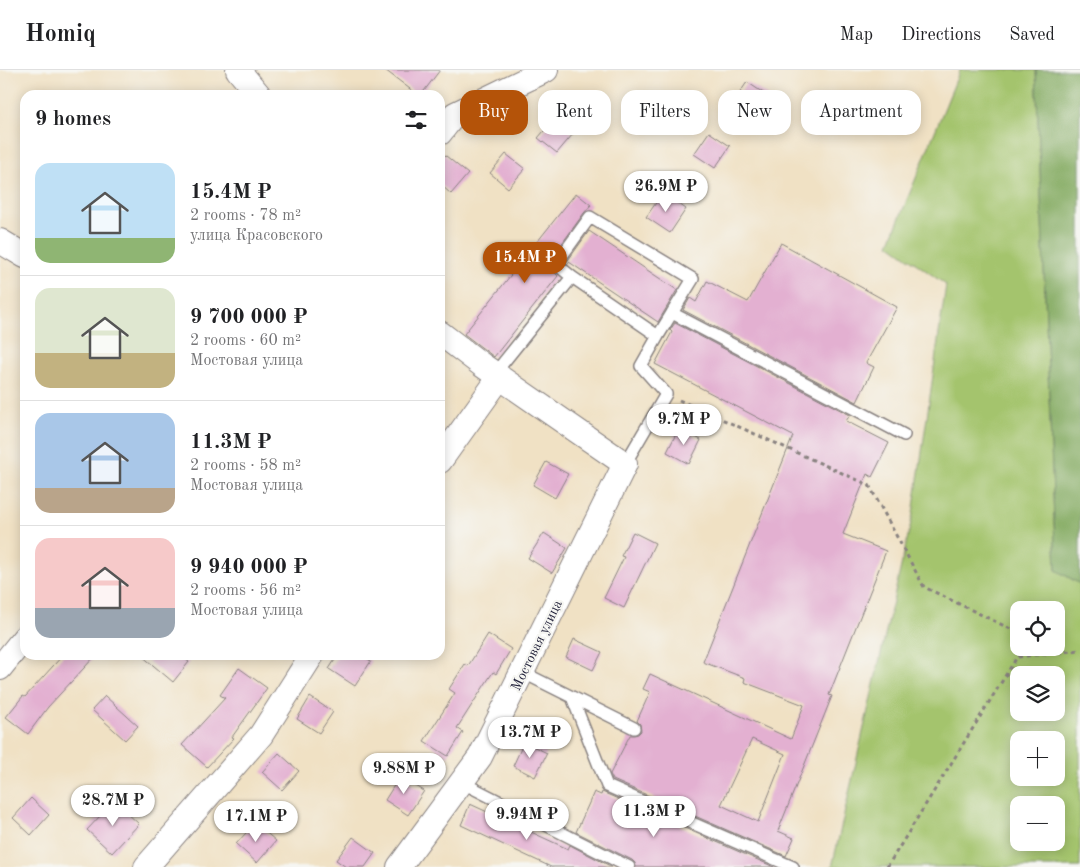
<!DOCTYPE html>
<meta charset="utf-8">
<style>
:root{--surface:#fff;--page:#f2f2f2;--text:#202124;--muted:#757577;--line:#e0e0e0;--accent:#b45309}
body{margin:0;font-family:"Old Standard TT",serif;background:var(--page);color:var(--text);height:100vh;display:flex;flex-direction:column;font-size:19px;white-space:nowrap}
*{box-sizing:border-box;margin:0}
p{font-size:16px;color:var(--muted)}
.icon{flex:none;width:28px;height:28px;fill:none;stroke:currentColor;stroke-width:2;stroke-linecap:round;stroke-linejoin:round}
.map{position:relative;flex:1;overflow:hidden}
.details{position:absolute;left:20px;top:20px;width:425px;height:570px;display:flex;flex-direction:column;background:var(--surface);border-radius:15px;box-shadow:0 2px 12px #0003}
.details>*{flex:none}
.banner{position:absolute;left:460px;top:20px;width:475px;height:45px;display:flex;gap:10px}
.fabs{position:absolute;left:1010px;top:531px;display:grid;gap:10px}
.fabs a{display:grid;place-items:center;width:55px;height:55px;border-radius:10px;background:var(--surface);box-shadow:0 2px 12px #0003;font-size:25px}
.price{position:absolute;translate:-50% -42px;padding:0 11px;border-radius:18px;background:#fff;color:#222;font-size:16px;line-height:32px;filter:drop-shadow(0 1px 2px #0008)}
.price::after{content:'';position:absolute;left:50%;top:30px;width:15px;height:11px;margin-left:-8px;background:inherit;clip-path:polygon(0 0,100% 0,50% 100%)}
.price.current{background:var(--accent);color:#fff}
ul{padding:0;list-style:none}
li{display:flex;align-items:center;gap:15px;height:125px;padding:0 15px}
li+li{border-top:1px solid var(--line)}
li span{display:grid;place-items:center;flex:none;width:140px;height:100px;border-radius:15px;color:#555}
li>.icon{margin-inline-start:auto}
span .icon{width:60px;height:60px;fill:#fffc;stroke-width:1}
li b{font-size:21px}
h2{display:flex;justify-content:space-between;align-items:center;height:60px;padding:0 15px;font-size:21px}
.tag{padding:0 18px;border-radius:15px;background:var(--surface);box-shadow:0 2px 12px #0003;font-size:18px;line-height:45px}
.tag.current{background:var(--accent);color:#fff}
header{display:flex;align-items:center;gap:30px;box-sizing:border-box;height:70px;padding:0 25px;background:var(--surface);border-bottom:1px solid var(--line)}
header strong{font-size:24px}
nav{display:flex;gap:28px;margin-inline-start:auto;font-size:18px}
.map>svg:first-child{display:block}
.green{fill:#a4c46d;stroke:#637354;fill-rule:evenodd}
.forest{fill:#83aa60;stroke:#52664e}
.building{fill:#e3b0d1;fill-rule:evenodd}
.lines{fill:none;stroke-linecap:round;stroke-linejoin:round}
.service-casing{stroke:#898280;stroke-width:14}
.minor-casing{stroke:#898280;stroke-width:26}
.path{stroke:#898280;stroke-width:3;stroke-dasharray:4 4;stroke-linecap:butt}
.service{stroke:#fff;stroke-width:11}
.minor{stroke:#fff;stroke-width:24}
.labels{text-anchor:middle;stroke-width:4.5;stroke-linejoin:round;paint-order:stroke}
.street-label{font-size:14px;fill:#22223b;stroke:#f6f6f2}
</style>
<header>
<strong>Homiq</strong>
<nav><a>Map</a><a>Directions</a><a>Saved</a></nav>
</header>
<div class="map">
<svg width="1080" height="797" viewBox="0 0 1080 797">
<rect width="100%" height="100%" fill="#f6f6f2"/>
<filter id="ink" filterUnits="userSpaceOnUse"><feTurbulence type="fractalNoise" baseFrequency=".02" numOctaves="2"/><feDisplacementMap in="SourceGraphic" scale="10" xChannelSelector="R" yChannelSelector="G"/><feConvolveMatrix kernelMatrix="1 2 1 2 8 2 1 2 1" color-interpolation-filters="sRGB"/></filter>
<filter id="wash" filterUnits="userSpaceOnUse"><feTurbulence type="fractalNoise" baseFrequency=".0096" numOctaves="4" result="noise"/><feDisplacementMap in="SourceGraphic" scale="20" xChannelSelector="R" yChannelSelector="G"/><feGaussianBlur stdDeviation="1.12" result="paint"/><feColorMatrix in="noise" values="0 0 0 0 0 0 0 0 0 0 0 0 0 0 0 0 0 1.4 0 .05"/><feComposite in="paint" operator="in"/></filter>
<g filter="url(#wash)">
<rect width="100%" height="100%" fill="#f0e1c4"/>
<path class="green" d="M960,0h76l20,500 24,14v283h-248l81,-353 33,-229 -57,-41zM1019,540h37v38h-37zM1019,605h37v37h-37zM1019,670h37v38h-37zM1019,735h37v37h-37z"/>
<path class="forest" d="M1036,0h44v514l-24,-14z"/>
<g id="blocks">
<path class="building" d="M385,0h55l-19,25h-3z
M747,12l21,14 -15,21 -20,-14z
M555,48l18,16 -16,19 -19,-15z
M709,62l21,14 -15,22 -21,-14z
M440,81l28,23 -17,20 -11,-10z
M506,84l19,15 -17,19 -18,-15z
M576,123l15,12 -7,8 -34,47 -1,4v3l9,9 -64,81 -30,-23z
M663,123l23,16 -16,24 -24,-16z
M589,161l88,59 -19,32 -89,-60 -1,2 -2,-1z
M781,173l116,64 -31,56 8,4 -17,35 -174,-92 7,-12 6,4 11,-21 41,21z
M675,253l175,92 -4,6 43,22 -17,34 -5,-3 -24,60 43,17 -57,144 3,1 -54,135 16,7 -8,18 -173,-76 -3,-6 20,-39h4l4,-1 3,-3 -1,-7 -3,-3 13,-29 -7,-3 7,-15 141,65 13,-34 -60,-23 1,-4 -42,-16 90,-226 -138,-72 17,-32 -2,-2zM752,669l33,15 -27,68 -37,-17z
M679,358l22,12 -12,24 -22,-12z
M546,392l22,12 -13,24 -22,-13z
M633,462l22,11 -31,65 -20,-10 20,-41 -3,-1z
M544,463l23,15 -15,25 -24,-15z
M488,564l23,15 -15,25 -3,-2 -36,56 6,4 -15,24 -24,-15 31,-48 -6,-4 16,-25 3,2z
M574,569l28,13 -9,18 -27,-13z
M63,585h33l-48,52 -20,27 -22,-17 17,-21 2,1z
M141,585h39l9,7 -16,20z
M338,585h23l10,6 -16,25 -26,-17z
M239,598l28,20 -35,49 2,1 -27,29 -25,-22 43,-47 -5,-3z
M105,626l33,30 -13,14 -33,-30z
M310,627l23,15 -14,21 -22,-14z
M524,672l23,11 -12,24 -22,-11z
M279,683l20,18 -17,19 -20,-18z
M400,706l24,15 -16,24 -23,-15z
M594,722l7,3 1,-3 172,75h-138l-1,-4 -3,-3 -56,-28z
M31,728l18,17 -18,20 -18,-17z
M114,731l25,23 -27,29 -25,-23z
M470,734l98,45 2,-4 42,22h-61l-90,-42z
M255,753l21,18 -19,22 -21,-19z
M353,767l22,16 -10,14h-19l-10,-7z"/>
</g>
</g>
<g filter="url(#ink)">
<use href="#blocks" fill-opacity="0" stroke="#898280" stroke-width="1"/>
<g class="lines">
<defs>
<path id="service" d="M572,207l86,59 14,-23 232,122
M495,303l77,-96 -16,-13 34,-47 103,62 -21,34
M625,394l41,-70 -25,-28 17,-30
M522,602l112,56
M572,627l35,89 186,81
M461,712l168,85"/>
<path id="minor" d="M238,0l21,25
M440,63l15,-19 91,-44
M0,171l25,15
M440,391l60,-84
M0,598l25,-31
M146,797l115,-132 51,-80
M399,797l81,-110 145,-293 -143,-99 -42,-32"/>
</defs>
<use href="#service" class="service-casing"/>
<use href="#minor" class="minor-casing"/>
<path class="path" d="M679,330l190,85 55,102 95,46
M1049,578l7,3
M887,797l130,-210 63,-7"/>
<use href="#service" class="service"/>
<use href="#minor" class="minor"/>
</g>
</g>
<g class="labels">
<g class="street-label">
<text transform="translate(536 575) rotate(-64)" y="5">Мостовая улица</text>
</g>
</g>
</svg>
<div class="fabs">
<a><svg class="icon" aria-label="locate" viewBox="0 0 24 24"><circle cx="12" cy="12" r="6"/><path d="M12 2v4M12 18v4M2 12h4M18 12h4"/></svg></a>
<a><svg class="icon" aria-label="layers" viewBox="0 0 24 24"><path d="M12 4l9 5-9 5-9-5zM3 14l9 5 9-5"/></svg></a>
<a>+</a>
<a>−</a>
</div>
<b class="price" style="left:666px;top:143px">26.9M ₽</b>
<b class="price current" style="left:525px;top:214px">15.4M ₽</b>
<b class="price" style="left:684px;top:376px">9.7M ₽</b>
<b class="price" style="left:530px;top:689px">13.7M ₽</b>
<b class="price" style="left:404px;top:725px">9.88M ₽</b>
<b class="price" style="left:113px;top:757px">28.7M ₽</b>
<b class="price" style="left:654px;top:768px">11.3M ₽</b>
<b class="price" style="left:527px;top:771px">9.94M ₽</b>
<b class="price" style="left:256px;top:773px">17.1M ₽</b>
<div class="banner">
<a class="tag current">Buy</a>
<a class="tag">Rent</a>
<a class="tag">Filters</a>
<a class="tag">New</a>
<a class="tag">Apartment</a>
</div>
<section class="details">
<h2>9 homes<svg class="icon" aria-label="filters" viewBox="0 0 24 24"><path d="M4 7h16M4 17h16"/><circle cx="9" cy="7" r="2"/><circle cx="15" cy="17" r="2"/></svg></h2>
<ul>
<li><span style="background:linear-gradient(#bfe0f5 75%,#8fb573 0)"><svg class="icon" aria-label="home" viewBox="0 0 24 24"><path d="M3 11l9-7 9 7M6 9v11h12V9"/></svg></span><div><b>15.4M ₽</b><p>2 rooms · 78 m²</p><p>улица Красовского</p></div></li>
<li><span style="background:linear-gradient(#dfe7d0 65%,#c2b280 0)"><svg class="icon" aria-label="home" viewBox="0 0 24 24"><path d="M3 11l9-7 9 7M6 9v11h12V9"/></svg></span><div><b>9 700 000 ₽</b><p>2 rooms · 60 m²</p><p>Мостовая улица</p></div></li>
<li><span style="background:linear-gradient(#a9c7e8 75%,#b9a48a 0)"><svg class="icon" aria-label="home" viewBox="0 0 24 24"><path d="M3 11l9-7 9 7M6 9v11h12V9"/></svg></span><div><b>11.3M ₽</b><p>2 rooms · 58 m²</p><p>Мостовая улица</p></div></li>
<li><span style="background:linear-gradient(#f6c9c9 70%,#9aa5b1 0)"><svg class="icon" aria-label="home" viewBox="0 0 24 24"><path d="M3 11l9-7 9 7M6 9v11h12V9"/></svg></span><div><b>9 940 000 ₽</b><p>2 rooms · 56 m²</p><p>Мостовая улица</p></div></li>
</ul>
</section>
</div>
